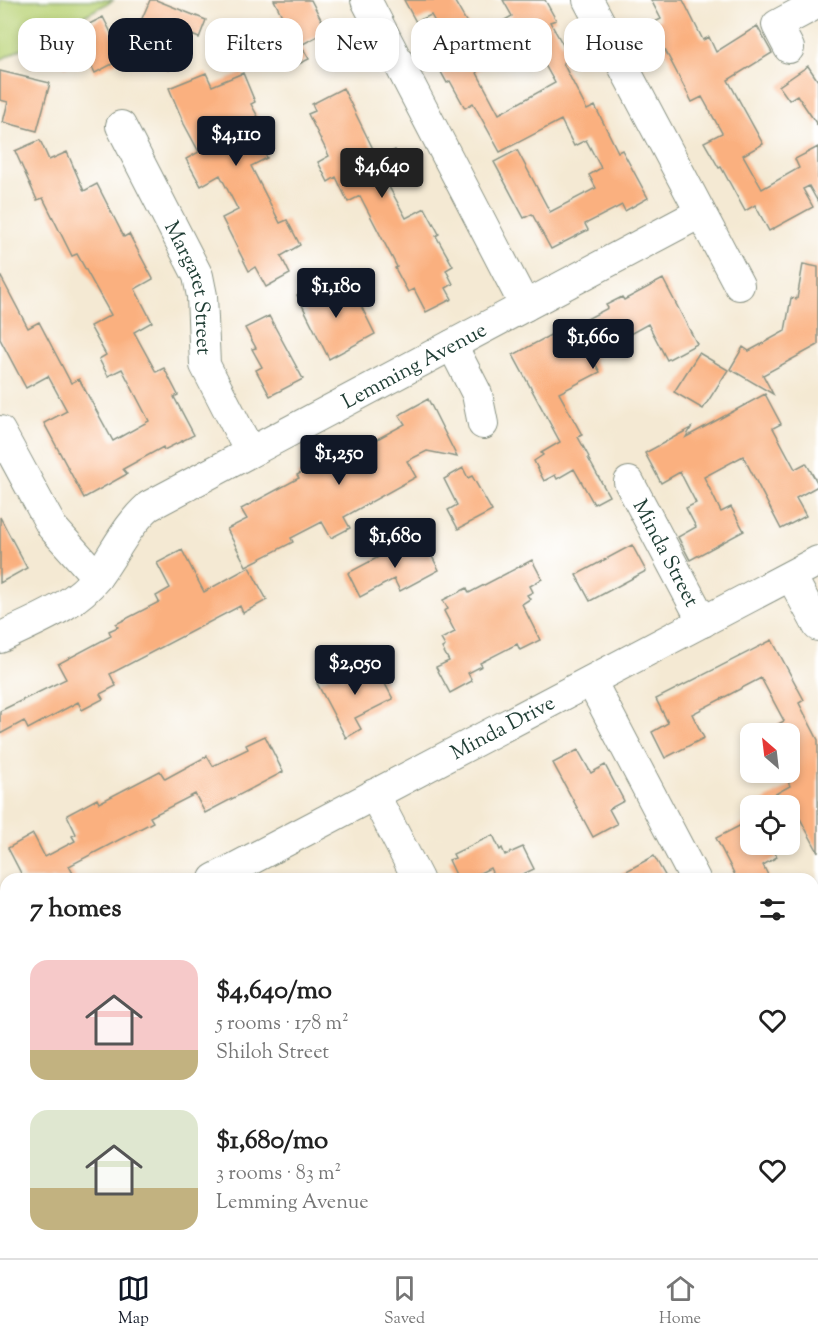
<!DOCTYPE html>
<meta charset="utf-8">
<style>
:root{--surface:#fff;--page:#f2f2f2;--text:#222;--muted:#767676;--line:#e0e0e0;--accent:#111827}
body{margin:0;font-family:"Sorts Mill Goudy",serif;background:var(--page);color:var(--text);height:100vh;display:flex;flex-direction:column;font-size:22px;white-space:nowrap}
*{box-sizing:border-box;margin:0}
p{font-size:20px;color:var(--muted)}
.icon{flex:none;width:33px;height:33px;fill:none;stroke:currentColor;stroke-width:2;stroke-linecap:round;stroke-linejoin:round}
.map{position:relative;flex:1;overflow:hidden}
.details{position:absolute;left:0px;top:873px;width:819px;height:386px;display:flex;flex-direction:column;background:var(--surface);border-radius:18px 18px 0 0;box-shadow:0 3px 9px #0003}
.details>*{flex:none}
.top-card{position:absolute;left:18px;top:18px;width:783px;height:54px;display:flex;gap:12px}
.needle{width:39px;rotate:332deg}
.fabs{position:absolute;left:740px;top:723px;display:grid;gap:12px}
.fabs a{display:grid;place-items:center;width:60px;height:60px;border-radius:12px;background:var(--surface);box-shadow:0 3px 9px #0003;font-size:30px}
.price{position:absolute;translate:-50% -51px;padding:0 14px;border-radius:6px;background:var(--accent);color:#fff;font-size:20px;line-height:39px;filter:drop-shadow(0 2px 3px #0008)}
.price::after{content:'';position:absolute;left:50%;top:36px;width:18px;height:14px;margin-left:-9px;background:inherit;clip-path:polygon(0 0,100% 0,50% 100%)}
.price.on{background:#222;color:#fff}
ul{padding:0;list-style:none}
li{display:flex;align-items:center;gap:18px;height:150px;padding:0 30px}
li span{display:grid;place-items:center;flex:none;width:168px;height:120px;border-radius:18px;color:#555}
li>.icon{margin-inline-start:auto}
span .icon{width:72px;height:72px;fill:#fffc;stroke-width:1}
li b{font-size:26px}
h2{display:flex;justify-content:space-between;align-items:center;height:72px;padding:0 30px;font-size:26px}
.pill{padding:0 21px;border-radius:18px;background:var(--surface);box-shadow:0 3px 9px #0003;font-size:21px;line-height:54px}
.pill.on{background:var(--accent);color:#fff}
.dock{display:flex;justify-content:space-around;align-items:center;height:84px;border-top:2px solid var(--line);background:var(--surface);font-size:16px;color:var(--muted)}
.dock a{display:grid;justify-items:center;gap:3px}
.dock .on{color:var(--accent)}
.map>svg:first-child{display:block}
.park{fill:#bbd479;stroke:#6d8856;stroke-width:1.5}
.building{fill:#fab07f;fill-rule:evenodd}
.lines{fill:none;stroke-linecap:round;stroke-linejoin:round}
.minor-casing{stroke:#8a9384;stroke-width:32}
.minor{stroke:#fff;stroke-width:30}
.labels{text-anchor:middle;stroke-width:6;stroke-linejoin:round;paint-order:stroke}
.street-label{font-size:21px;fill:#1f3d34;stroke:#fff}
</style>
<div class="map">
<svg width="818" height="1258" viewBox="0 0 818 1258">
<rect width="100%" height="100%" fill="#fff"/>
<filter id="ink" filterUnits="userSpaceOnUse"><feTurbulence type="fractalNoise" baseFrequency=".0167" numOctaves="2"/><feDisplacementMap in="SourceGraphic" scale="12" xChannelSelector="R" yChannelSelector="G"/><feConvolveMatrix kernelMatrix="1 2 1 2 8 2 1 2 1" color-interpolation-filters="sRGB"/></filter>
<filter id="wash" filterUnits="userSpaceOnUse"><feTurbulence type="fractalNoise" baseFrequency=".008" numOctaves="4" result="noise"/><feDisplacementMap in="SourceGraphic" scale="24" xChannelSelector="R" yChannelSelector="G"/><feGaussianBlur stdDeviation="1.35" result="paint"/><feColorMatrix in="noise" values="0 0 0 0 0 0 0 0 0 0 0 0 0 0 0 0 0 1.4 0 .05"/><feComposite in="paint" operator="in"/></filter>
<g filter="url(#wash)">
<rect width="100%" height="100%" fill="#f4e9d3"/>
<path class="park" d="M0,0h114l-114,60z"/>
<g id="blocks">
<path class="building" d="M150,0h6l50,20 -7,18 -7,-3 -2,6 -8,-4 -13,33 -42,-17z
M274,0h37l16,31 -26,14 8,14 -18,9 -6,-11 -5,3 -11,-22 5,-3 -6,-12 14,-7z
M404,0h54l-3,2 20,35 37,-21 -9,-16h42l11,20 -6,2 21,37 -8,4 24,47 8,-4 23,46 4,-2 26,48 -23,13 -3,-6 -37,19 3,6 -37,19 -19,-35 -8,4 -30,-56 23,-12 33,62 46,-24 -7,-13 12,-7 -15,-28 -12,6 -13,-26 -61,32 -27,-49 -8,5 -15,-27 -3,2 -13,-24 17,-9 -20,-35 -15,7zM531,40l24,43 -56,31 -23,-43z
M651,0h32l20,40 6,-3 7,15 41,-26 15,27 -44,27 35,64 -20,11 19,34 37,-21 -4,-9 23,-12v55l-9,-16 -6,3 10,18 -44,24 -14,-26 -10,6 -24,-44 -2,1 -15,-26 18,-9 -20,-36 -10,5 -27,-52 -3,1 -13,-26 12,-6z
M103,17l21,41 -29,15 -9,-18 -21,12 -13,-24z
M808,66l10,15v45l-21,-31 -8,5 -10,-14z
M0,71l50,12 -13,48 -34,-9 5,-20 -8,-2z
M206,73l6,13 31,-13 12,29 -4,2 21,38 -10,6 5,10 -16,8 29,57 7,-3 13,25 -19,11 9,18 -24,13 -11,-20 -6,4 -27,-53 16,-8 -18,-35 -19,11 -15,-27 13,-7 -15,-28 -15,-36z
M343,88l35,71 17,-9 11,23 -19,10 19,35 19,-10 14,26 -3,2 17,30 -7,4 7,14 -7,4 6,11 -26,13 -12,-23 -6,3 -13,-24 2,-1 -37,-71 -12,6 -12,-25 -8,5 -10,-20 11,-6 -21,-42 7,-3 -3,-7z
M40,140l9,20 18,-8 17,39 13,-7 27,53 5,-3 24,45 -18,10 17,33 -18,10 22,40 8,-4 14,27 -4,2 20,38 -30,15 -1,-3 -40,22 4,5 -43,24 -40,-75 23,-12 -19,-35 -22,12 -26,-49v-64l28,53 11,-6 32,61 8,-4 34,62 36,-20 -27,-52 -14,7 -9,-17 7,-4 -16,-29 21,-11 -34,-61 -5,2 -29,-58 -6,2 -22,-49z
M803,264l15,3v78l-55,30 10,19 -43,-25 13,-22 6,4 36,-20 6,-33 6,1z
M663,279l34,65 -30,16 -19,-36 -31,17 1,3 -26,14 8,14 -41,21 23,42 -4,2 11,20 -1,1 21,38 -15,8 -20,-35 -17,10 -2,-4 -11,6 -10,-20 9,-6 -2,-2 19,-11 -47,-87 58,-31 1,3 36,-19 -2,-3 16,-8 2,3z
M324,281l11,21 19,-10 21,42 -46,25 -32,-64z
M269,316l34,63 -33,17 -14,-26 6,-3 -10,-18 4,-1 -11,-20z
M699,353l29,17 -25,39 -29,-17z
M765,394l16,30 -8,4 22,41 11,-6 12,21v2l-22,12 10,18 -25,13 -38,-73 -39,21 17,35 10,-5 13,24 -54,29 -12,-23 18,-10 -10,-19 10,-5 -16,-31 -19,11 -16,-30 46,-25 -5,9z
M428,399l29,58 -30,-6 -20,10 9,16 -72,40 6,11 -19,10 -9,-16 -31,16 2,4 -47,24 -19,-37 20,-10 -6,-10 58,-31 -2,-3 23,-13 47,-24 3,5 35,-19 -6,-9z
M463,468l5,10 4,-2 20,35 -34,18 -10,-19 9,-5 -13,-26z
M0,517l27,51 -27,15z
M424,541l15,29 -39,21 -6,-12 -34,18 -12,-24 59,-31 3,7z
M632,545l14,26 -56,30 -14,-26z
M182,550l22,42 45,-25 18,33 -24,13 -3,-7 -130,68 6,12 -16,8 3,5 -21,11 -4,-8 -50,27 -4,-8 -24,13v-23l66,-32 -8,-15 53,-28 -2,-5 9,-4 -2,-3 43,-22 -3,-6 14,-8 -13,-25z
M532,560l10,19 -12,7 3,6 -6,3 3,4 -8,5 18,36 -20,10 -3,-6 -37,19 2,3 -14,7 4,8 -22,12 -14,-26 13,-6 -7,-13 3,-2 -4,-7 14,-7 -11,-21 4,-2 -5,-9 24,-12 2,5z
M772,640l32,60 -5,3 19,37v112l-21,-39 -8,4v-11h-35l36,-20 -6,-14h5v-38h-29l24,-13 -23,-43 -69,36 12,24 -39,20 -13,-26 16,-9 -12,-24z
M373,661l20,38 -38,19 6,11 -15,9 -29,-55 21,-11 4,6z
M265,736l18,36 -78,41 -10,-19 -45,23 3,5 -84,44 7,13h-52l-16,-31 25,-14 12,23 30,-16 -3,-5 4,-2 -9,-19 30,-16 2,4 61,-32 5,8 42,-23 6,10 35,-17 -2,-4z
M578,750l13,23 14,-8 19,36 -15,8 8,15 -24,13 -40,-74z
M745,823l5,11v10h20l7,13 -14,8 7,14h-33l-21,-41z
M493,835l7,15 2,-2 3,7 18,-8 11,22 -21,10h-18l-5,-11 -22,11h-10l-9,-19 6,-2 -2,-4z
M654,856l13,23h-55z"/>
</g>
</g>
<g filter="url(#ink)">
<use href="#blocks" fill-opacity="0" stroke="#8a9384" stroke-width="1.5"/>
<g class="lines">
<defs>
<g id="minor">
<path d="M366,0l159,306"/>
<path d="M588,0l151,285"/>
<path d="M789,48l-12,-23 41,-22"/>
<path id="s1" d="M121,126l77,150 4,20 3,69 45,87"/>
<path d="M452,345l25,49 6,30"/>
<path d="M0,431l52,96 45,50"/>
<path id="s2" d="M629,482l74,140"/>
<path d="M791,576l27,50"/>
<path id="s3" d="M0,638c33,-17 74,-31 97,-61 18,-24 29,-51 52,-71l551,-293"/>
<path d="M591,681l104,198"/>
<path d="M374,794l44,85"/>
<path id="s4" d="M214,879l604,-318"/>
<path d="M0,993l6,-3"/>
<path d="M813,1104l5,-3"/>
<path d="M0,1167h6"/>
<path d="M336,1252l3,6"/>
<path d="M636,1252l3,6"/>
</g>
</defs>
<use href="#minor" class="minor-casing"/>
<use href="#minor" class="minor"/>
</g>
</g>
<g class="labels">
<g class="street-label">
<text dy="7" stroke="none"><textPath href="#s1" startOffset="178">Margaret Street</textPath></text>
<text dy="7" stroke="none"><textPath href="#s3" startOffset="504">Lemming Avenue</textPath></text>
<text dy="7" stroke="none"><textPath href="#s2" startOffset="80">Minda Street</textPath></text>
<text dy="7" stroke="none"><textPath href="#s4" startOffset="326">Minda Drive</textPath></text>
</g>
</g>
</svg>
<div class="fabs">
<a><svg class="needle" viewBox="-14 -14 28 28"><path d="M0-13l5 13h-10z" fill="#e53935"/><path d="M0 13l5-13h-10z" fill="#767676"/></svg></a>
<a><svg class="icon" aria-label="locate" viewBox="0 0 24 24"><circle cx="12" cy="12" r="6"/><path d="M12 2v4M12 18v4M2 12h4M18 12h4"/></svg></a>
</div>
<b class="price" style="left:236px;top:167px">$4,110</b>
<b class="price on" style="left:382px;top:199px">$4,640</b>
<b class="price" style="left:336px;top:319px">$1,180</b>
<b class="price" style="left:593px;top:370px">$1,660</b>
<b class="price" style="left:339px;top:486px">$1,250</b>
<b class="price" style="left:395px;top:569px">$1,680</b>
<b class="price" style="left:355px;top:696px">$2,050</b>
<div class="top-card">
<a class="pill">Buy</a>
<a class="pill on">Rent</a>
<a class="pill">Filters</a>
<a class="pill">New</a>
<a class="pill">Apartment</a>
<a class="pill">House</a>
</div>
<section class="details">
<h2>7 homes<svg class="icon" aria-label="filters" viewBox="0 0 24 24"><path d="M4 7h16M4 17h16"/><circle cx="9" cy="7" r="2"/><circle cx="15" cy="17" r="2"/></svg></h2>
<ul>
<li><span style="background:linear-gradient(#f6c9c9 75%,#c2b280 0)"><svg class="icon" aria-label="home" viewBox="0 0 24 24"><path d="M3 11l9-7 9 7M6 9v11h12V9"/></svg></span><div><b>$4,640/mo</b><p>5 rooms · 178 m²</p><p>Shiloh Street</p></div><svg class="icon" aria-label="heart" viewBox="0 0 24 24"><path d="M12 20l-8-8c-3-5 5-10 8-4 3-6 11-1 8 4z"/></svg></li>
<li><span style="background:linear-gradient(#dfe7d0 65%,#c2b280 0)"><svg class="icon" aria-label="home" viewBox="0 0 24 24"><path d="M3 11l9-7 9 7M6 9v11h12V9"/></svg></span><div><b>$1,680/mo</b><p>3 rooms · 83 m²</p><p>Lemming Avenue</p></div><svg class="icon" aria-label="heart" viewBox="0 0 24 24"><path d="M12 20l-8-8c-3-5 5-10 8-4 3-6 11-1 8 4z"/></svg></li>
</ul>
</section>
</div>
<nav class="dock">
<a class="on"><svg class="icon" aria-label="map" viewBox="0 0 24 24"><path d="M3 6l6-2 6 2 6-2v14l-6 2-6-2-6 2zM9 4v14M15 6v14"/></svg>Map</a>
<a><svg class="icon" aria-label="saved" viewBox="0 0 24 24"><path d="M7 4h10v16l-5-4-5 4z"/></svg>Saved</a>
<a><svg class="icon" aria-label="home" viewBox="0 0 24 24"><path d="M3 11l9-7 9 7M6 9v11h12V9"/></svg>Home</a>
</nav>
